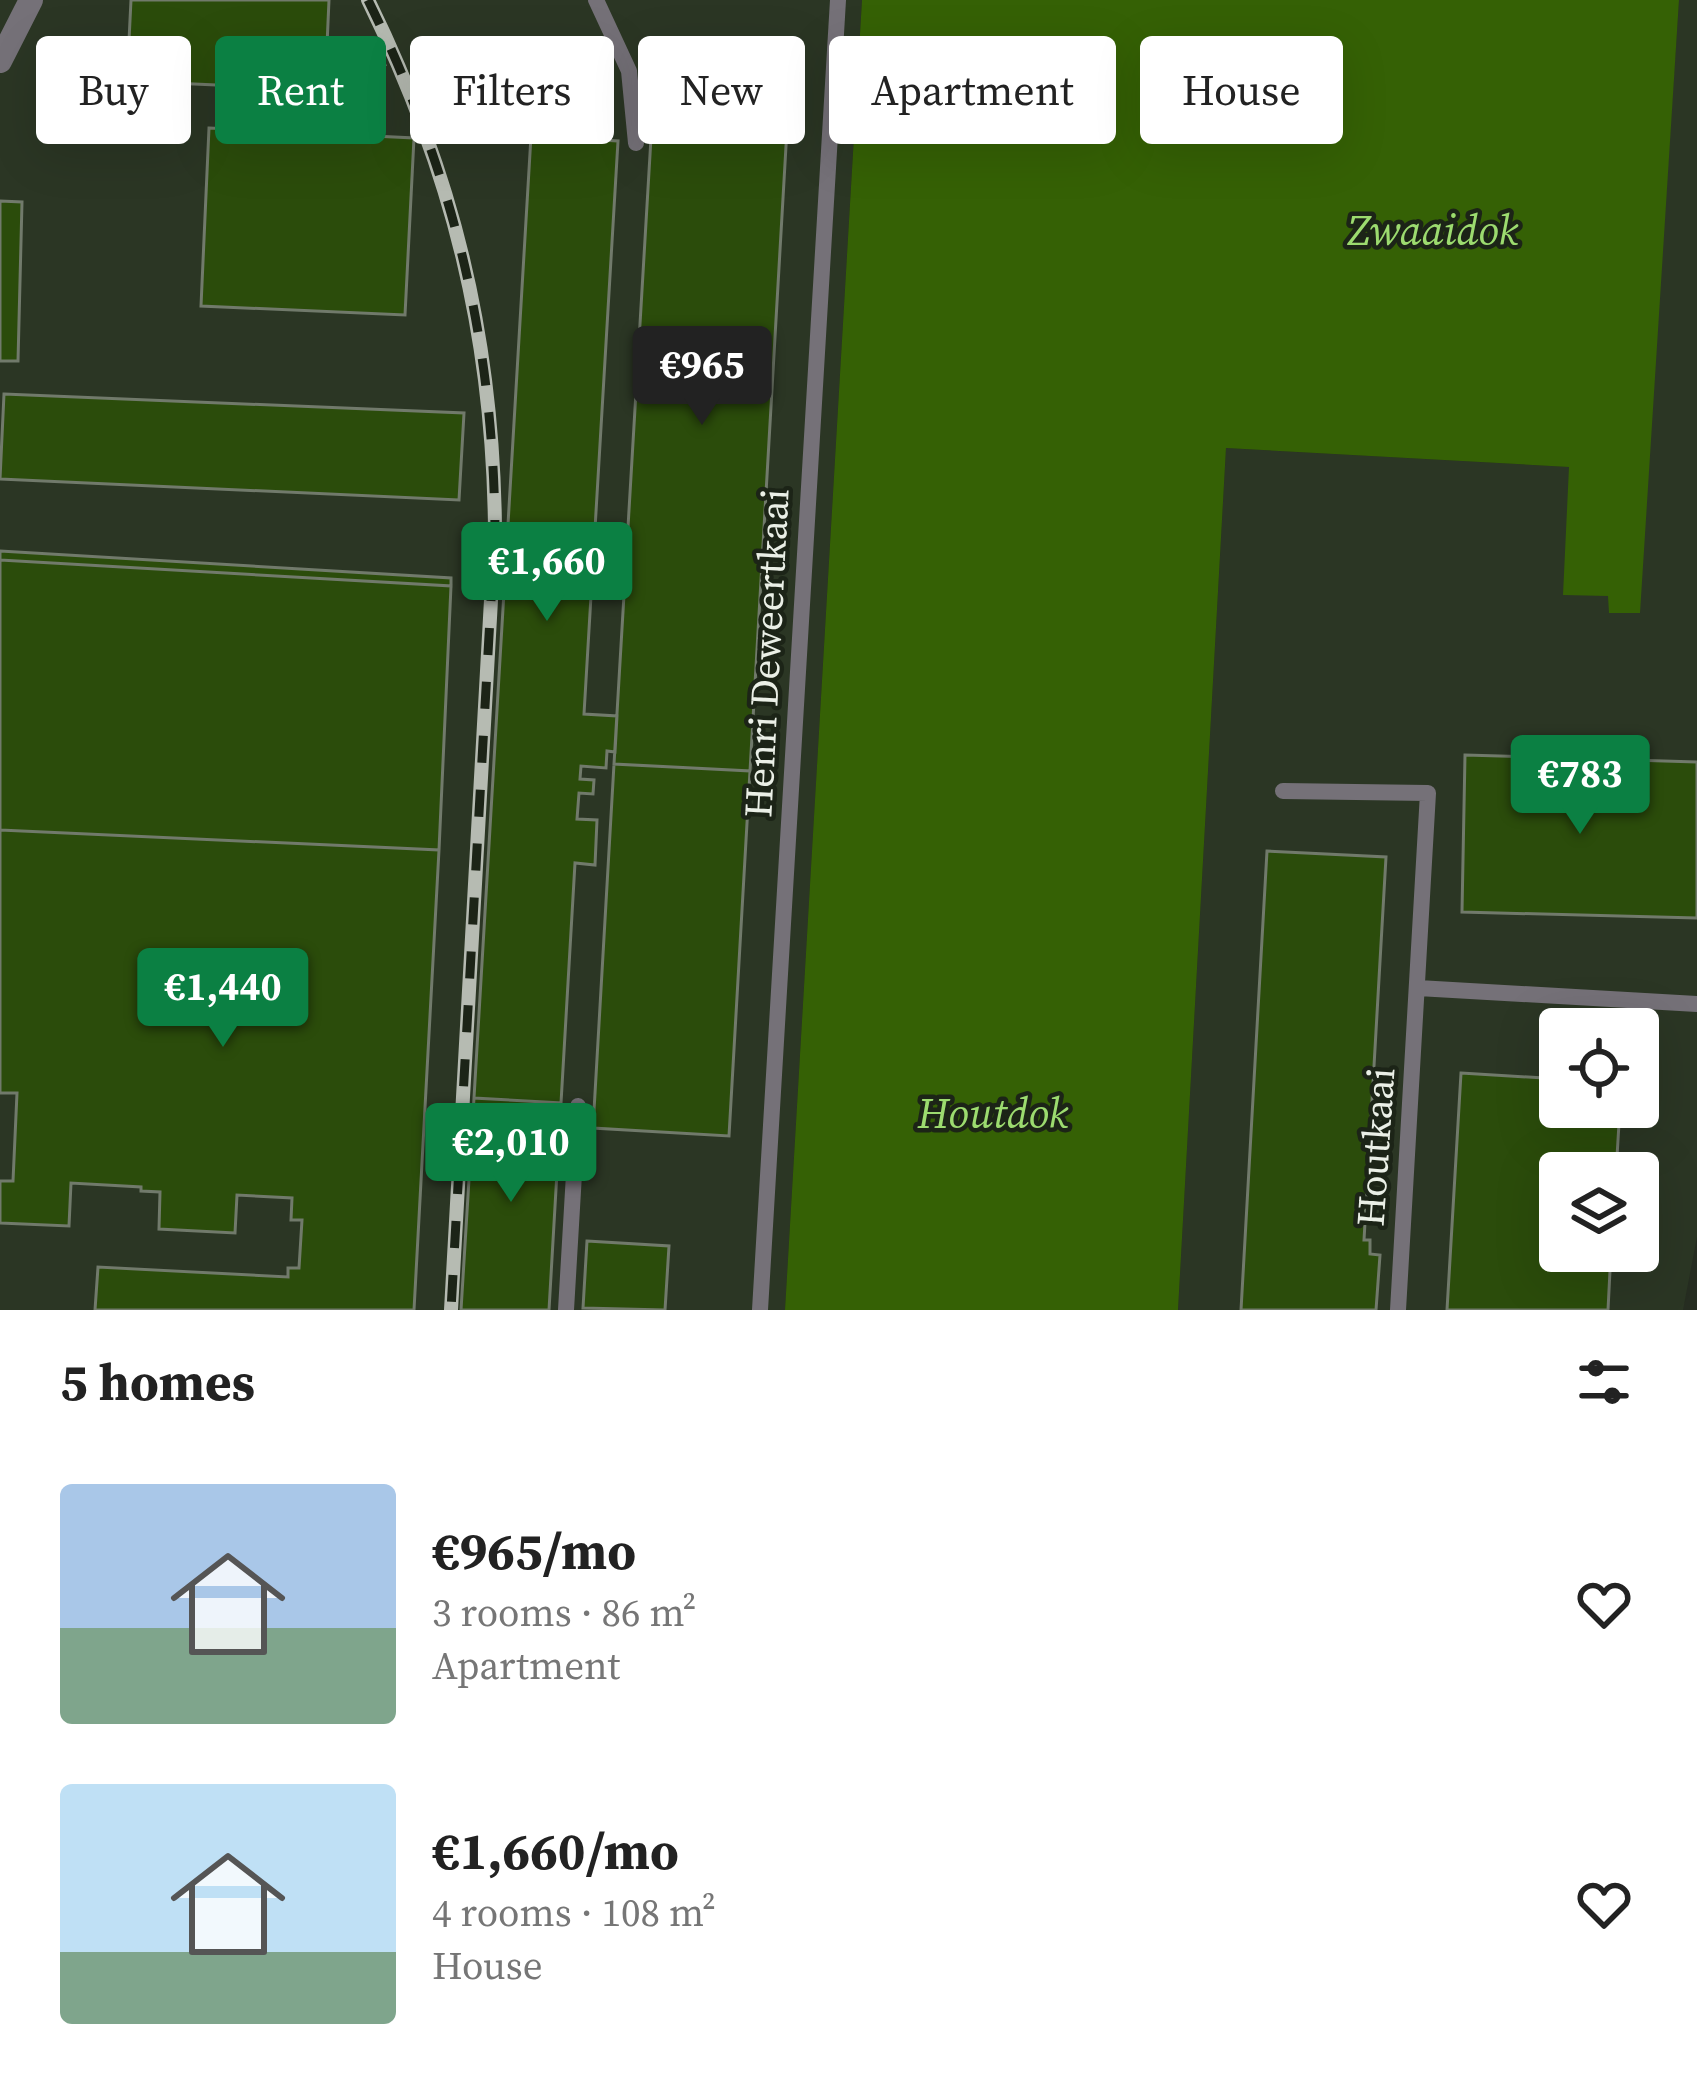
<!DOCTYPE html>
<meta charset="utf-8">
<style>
:root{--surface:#fff;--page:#f2f2f2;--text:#222;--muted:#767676;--accent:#0b8043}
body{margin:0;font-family:"Source Serif 4",serif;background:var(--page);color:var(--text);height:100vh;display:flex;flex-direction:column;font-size:45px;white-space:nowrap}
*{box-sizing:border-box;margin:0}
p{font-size:39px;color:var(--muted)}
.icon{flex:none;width:66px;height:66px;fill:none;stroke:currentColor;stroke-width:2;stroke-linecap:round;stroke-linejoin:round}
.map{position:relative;height:1310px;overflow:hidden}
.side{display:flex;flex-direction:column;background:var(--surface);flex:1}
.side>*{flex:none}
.hud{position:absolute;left:36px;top:36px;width:1626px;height:108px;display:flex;gap:24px}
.tools{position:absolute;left:1539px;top:1008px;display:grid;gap:24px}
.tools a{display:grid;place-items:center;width:120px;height:120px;border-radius:12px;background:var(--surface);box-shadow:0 12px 48px #0002;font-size:60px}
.price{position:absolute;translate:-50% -102px;padding:0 27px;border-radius:12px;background:var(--accent);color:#fff;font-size:39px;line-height:78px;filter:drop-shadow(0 3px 6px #0008)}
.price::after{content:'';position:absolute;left:50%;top:72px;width:36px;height:27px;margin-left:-18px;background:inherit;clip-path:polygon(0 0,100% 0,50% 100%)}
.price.current{background:#222;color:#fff}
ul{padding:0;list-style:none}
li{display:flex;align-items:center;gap:36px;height:300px;padding:0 60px}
li span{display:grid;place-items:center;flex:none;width:336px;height:240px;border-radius:12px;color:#555}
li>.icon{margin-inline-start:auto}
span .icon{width:144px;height:144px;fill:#fffc;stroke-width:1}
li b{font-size:51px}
h2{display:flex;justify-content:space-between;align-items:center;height:144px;padding:0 60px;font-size:51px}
.chip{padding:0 42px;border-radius:12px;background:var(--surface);box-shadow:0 12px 48px #0002;font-size:42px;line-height:108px}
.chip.current{background:var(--accent);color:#fff}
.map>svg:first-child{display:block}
.built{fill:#2b3624;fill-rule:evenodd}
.water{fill:#356105}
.building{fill:#2b4c0b;stroke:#717a6b;stroke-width:3}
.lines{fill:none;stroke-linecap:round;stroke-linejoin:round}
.lane{stroke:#757178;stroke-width:16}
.street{stroke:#757178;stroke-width:24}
.rail-casing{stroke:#b6bbb2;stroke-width:14}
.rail{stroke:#1c2417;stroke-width:9;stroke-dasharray:27;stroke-linecap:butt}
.labels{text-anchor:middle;stroke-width:9;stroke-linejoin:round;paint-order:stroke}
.street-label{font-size:39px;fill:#eaefe6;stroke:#1c2417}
.water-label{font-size:42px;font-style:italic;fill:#9cdb6f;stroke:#1c2417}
</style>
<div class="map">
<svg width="1697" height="1310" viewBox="0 0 1697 1310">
<rect width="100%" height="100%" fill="#262d21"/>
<path class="built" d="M0,0h862l-77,1310h-785z
M1679,0h18v1237l-14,73h-505l48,-862 344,19 73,68zM1560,1029h78v78h-78zM1560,1173h78v78h-78z"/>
<path class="water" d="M862,0h817l-39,613h-31l-1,-17 -45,-1 6,-128 -343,-19 -48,862h-393z"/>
<path class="building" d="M131,0h198l-4,90 -198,-9z
M375,40l10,25 -13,6 -10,-25z
M715,65l16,1 -2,25 60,3 -39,677 -136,-7 40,-677 59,3z
M209,128l205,10 -9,177 -204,-9z
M531,136l87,5 -34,573 33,2 -2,36 -8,-1 -1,17 -25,-2 -1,13 14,1 -1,14 -14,-1 -2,26 20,1 -2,45 -20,-2 -14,240 -87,-5z
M0,201l22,1 -4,159h-18z
M4,394l460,19 -5,87 -459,-21z
M0,551l451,27v8l-451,-26z
M0,560l451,26 -12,264 -439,-20z
M1465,755l232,7v156l-235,-6z
M614,764l136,7 -21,365 -136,-8z
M0,830l439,20 -25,460h-319l3,-43 190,10v-9h11l3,-48h-11l1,-22 -55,-3 -2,38 -76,-4 1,-37 -19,-1v-4l-70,-4 -2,43 -69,-3v-42h13l4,-88h-17z
M1267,851l119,6 -22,383h6v14l10,1 -4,55h-135z
M1461,1073l99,6v28h60l-4,66h-56v78h51l-3,59h-161z
M474,1098l87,5 -12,207h-88z
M587,1241l82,5 -4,64 -82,-2z"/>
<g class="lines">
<path class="lane" d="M596,0l33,71 7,72
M1283,791l145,2 -30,517
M1418,988l279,16
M566,1310l12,-204
M760,1310l78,-1310"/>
<path class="street" d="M0,61l31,-61"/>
<defs>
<path id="rail" d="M368,0c85,173 125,337 127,529l-44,781"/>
</defs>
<use href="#rail" class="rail-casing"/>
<use href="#rail" class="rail"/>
</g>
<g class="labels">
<g class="street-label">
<text transform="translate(766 653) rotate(-87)" y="14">Henri Deweertkaai</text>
<text transform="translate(1375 1147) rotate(-86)" y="14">Houtkaai</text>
</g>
<g class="water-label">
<text x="1433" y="245">Zwaaidok</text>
<text x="993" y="1128">Houtdok</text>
</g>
</g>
</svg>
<div class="tools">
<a><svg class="icon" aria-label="locate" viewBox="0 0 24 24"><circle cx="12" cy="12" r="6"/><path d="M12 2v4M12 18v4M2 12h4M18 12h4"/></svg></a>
<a><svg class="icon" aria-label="layers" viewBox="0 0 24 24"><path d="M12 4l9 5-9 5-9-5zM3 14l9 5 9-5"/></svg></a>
</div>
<b class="price current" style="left:702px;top:428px">€965</b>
<b class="price" style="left:547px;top:624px">€1,660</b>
<b class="price" style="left:1580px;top:837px">€783</b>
<b class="price" style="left:223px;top:1050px">€1,440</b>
<b class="price" style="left:511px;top:1205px">€2,010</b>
<div class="hud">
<a class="chip">Buy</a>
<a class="chip current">Rent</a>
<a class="chip">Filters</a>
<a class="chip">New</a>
<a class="chip">Apartment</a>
<a class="chip">House</a>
</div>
</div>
<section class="side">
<h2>5 homes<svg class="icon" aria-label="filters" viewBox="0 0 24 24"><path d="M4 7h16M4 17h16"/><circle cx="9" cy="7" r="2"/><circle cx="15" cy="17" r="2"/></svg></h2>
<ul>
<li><span style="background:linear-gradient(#a9c7e8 60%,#7fa58c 0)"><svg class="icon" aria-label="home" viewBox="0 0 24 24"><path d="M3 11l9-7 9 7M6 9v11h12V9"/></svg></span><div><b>€965/mo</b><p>3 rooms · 86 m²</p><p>Apartment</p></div><svg class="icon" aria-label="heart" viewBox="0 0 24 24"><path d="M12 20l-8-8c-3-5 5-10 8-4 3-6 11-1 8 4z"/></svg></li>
<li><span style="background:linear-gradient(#bfe0f5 70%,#7fa58c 0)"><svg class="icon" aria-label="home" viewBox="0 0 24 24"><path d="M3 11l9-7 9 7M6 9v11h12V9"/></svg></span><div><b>€1,660/mo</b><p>4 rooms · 108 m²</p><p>House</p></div><svg class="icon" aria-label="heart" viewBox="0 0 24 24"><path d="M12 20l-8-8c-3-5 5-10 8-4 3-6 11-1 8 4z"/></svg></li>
</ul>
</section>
